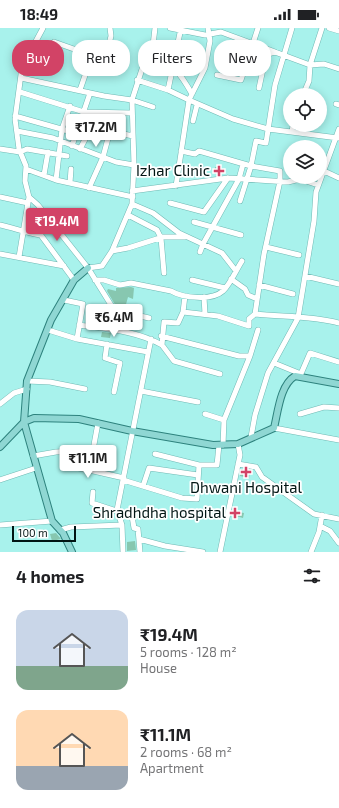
<!DOCTYPE html>
<meta charset="utf-8">
<style>
:root{--surface:#fff;--page:#f2f2f2;--text:#202124;--muted:#757577;--accent:#d24366}
body{margin:0;font-family:"Exo 2",sans-serif;background:var(--page);color:var(--text);height:100vh;display:flex;flex-direction:column;font-size:15px;white-space:nowrap}
*{box-sizing:border-box;margin:0}
p{font-size:13px;color:var(--muted)}
.icon{flex:none;width:22px;height:22px;fill:none;stroke:currentColor;stroke-width:2;stroke-linecap:round;stroke-linejoin:round}
.map{position:relative;height:524px;overflow:hidden}
.sheet{display:flex;flex-direction:column;background:var(--surface);flex:1}
.sheet>*{flex:none}
.top-card{position:absolute;left:12px;top:12px;width:315px;height:36px;display:flex;gap:8px}
.controls{position:absolute;left:283px;top:60px;display:grid;gap:8px}
.controls a{display:grid;place-items:center;width:44px;height:44px;border-radius:50%;background:var(--surface);box-shadow:0 2px 10px #0003;font-size:20px}
.scale{position:absolute;left:12px;bottom:10px;width:64px;box-sizing:border-box;padding-left:4px;border:2px solid #011514;border-top:0;font-size:11px;line-height:14px;white-space:nowrap;color:#011514;-webkit-text-stroke:3px #fff;paint-order:stroke}
.price{position:absolute;translate:-50% -34px;padding:0 9px;border-radius:4px;background:#fff;color:#222;font-size:13px;line-height:26px;filter:drop-shadow(0 1px 2px #0008)}
.price::after{content:'';position:absolute;left:50%;top:24px;width:12px;height:9px;margin-left:-6px;background:inherit;clip-path:polygon(0 0,100% 0,50% 100%)}
.price.on{background:var(--accent);color:#fff}
ul{padding:0;list-style:none}
li{display:flex;align-items:center;gap:12px;height:100px;padding:0 16px}
li span{display:grid;place-items:center;flex:none;width:112px;height:80px;border-radius:12px;color:#555}
li>.icon{margin-inline-start:auto}
span .icon{width:48px;height:48px;fill:#fffc;stroke-width:1}
li b{font-size:17px}
h2{display:flex;justify-content:space-between;align-items:center;height:48px;padding:0 16px;font-size:17px}
.tag{padding:0 14px;border-radius:16px;background:var(--surface);box-shadow:0 2px 10px #0003;font-size:14px;line-height:36px}
.tag.on{background:var(--accent);color:#fff}
.status{display:flex;justify-content:space-between;align-items:center;height:28px;padding:0 20px;background:var(--surface);direction:ltr}
.status svg{height:11px;fill:currentColor}
.map>svg:first-child{display:block}
.building{fill:#87c7b0}
.lines{fill:none;stroke-linecap:round;stroke-linejoin:round}
.minor-casing{stroke:#70b9b4;stroke-width:6}
.major-casing{stroke:#2d827d;stroke-width:8}
.minor{stroke:#fff;stroke-width:5}
.major{stroke:#8fd7d3;stroke-width:6}
.poi-dot{fill:#d24366;stroke:#fff;stroke-width:1.5}
.labels{text-anchor:middle;stroke-width:3.5;stroke-linejoin:round;paint-order:stroke}
.poi-label{font-size:15px;fill:#011514;stroke:#fff;text-anchor:end}
</style>
<div class="status"><b>18:49</b><svg viewBox="0 0 49 12"><path d="M0 12V9h3v3zM5 12V6h3v6zM10 12V3h3v9zM15 12V0h3v12zM26 1h20v11H26zM47 4h2v5h-2z"/></svg></div>
<div class="map">
<svg width="339" height="524" viewBox="0 0 339 524">
<rect width="100%" height="100%" fill="#a8f2ec"/>
<path class="building" d="M215,139l7,1 -1,6 -7,-1z
M131,259l3,1 -1,11 -5,-2 -3,11h-8l-10,-17 1,-2 8,2v-3z
M102,304l9,1 -1,5 -9,-1z
M241,441l9,1 -1,8 -9,-2z
M233,483l11,2 -1,5 -11,-3z
M56,505l5,6 -9,2 -2,-7z
M135,513l1,9 -9,1v-9z"/>
<g class="lines">
<defs>
<path id="minor" d="M43,0l-21,39 -7,52 4,30 7,17 -1,15 4,16 9,8 50,63 28,45 2,17
M170,0l35,7 16,-3 89,33 14,-1 15,5
M208,0l2,13 -5,27 -16,32 44,19 35,10 70,9
M329,0l10,3
M54,14l51,18 6,-24 -1,-8
M152,26c23,13 27,17 40,40
M217,47l24,5 17,-52
M21,50l83,18 28,4 21,7
M137,52l31,10 21,10 -13,86
M259,60l7,-33 9,-3
M80,62l12,-35
M168,62l13,-62
M20,64l64,20 47,1
M303,67l6,-14 1,-16 12,-37
M336,76l3,1
M15,88l64,18
M193,93l4,-16
M17,103l36,7 63,24 18,3
M110,103l23,5
M292,104l1,-7
M72,118l18,-53
M0,121l20,3 7,-3 40,7
M80,121l12,-23 7,-3 9,5 2,3 -7,26 -14,31
M181,123l14,3 4,-3 52,15 29,5v10l-16,73 -9,60 -6,5v7l-31,-10 -35,-4 2,-16
M26,141l30,11 77,17
M324,143l15,7
M44,147l4,-23
M56,152l6,-51 8,-23
M70,155l1,-14
M132,163l96,-13 60,4 12,-3 18,6
M0,169l28,6
M240,173l11,-35 5,-25 10,2 9,-58 17,-57
M170,175l34,9 24,-34
M132,176l21,9 26,20 43,20 14,18
M26,187l48,65
M128,187l29,15 4,8 3,35
M194,194l47,13
M0,197c14,3 27,8 41,10
M266,219l33,8
M112,223l16,-3 35,-11h22
M200,224l3,-8 36,-65 4,-15
M0,226l64,12
M19,229l10,-60
M88,240l14,-2 10,-15 20,-47 2,-39 -2,-65 11,-34 9,-12 3,-26
M305,248l34,8
M231,251l14,10 3,6 9,4
M95,252h9l16,5 11,-2 40,8c12,7 41,10 52,0 8,-8 13,-21 19,-30
M192,252l33,8
M259,257l34,9
M204,269l1,17
M64,272l19,4 -6,35
M116,285l7,-1 26,6
M255,286c28,3 57,2 84,9
M79,297c29,4 58,6 83,20l2,-23 14,1 5,-11
M48,302l29,9 71,13
M161,308l78,20h11
M107,316l-2,14 15,5 -6,29
M162,317l12,16 46,13
M274,335l27,11
M300,348l10,-23 29,9
M27,353l23,1 35,7
M141,363l57,11
M0,376l14,-11 13,-4
M205,386l19,6
M300,386l24,-7 15,1
M274,400l65,12
M251,409l4,-22 13,-42 30,-55 16,-97 2,-29 23,-63
M223,417l1,-25 26,-64 8,-26
M93,422l-4,20 35,8
M155,426l44,11h18l2,-20
M33,428l23,-4 37,-2 5,-27
M238,436l18,3 6,10 52,37 25,5
M73,439l16,3
M0,452l36,-12
M123,452l59,18 15,1 2,-34
M143,458l6,-18 49,7
M93,464l-1,11 40,13 2,12 4,1 2,23
M0,497l52,-4
M320,498l10,5 9,12
M60,502l11,-3 51,-2
M139,511l26,7 38,6
M123,524l-1,-27 -5,-15 34,-171
M220,524l20,-97 -2,-11
M311,524l8,-20 3,-17"/>
<path id="major" d="M0,419l24,-25 10,-4 45,1 53,12 81,14 25,-1 36,-16c4,-16 6,-43 21,-52l44,8
M72,524l-9,-19 -11,-12 -28,-99 3,-41 24,-61 23,-40 14,-12"/>
</defs>
<use href="#minor" class="minor-casing"/>
<use href="#major" class="major-casing"/>
<use href="#minor" class="minor"/>
<use href="#major" class="major"/>
</g>
<g class="poi-dot">
<path d="M217 137h4v4h4v4h-4v4h-4v-4h-4v-4h4z"/>
<path d="M244 438h4v4h4v4h-4v4h-4v-4h-4v-4h4z"/>
<path d="M233 479h4v4h4v4h-4v4h-4v-4h-4v-4h4z"/>
</g>
<g class="labels">
<g class="poi-label">
<text x="210" y="148">Izhar Clinic</text>
<text x="246" y="465" text-anchor="middle">Dhwani Hospital</text>
<text x="226" y="490">Shradhdha hospital</text>
</g>
</g>
</svg>
<div class="controls">
<a><svg class="icon" aria-label="locate" viewBox="0 0 24 24"><circle cx="12" cy="12" r="6"/><path d="M12 2v4M12 18v4M2 12h4M18 12h4"/></svg></a>
<a><svg class="icon" aria-label="layers" viewBox="0 0 24 24"><path d="M12 4l9 5-9 5-9-5zM3 14l9 5 9-5"/></svg></a>
</div>
<div class="scale">100 m</div>
<b class="price" style="left:96px;top:120px">₹17.2M</b>
<b class="price on" style="left:57px;top:214px">₹19.4M</b>
<b class="price" style="left:114px;top:310px">₹6.4M</b>
<b class="price" style="left:88px;top:451px">₹11.1M</b>
<div class="top-card">
<a class="tag on">Buy</a>
<a class="tag">Rent</a>
<a class="tag">Filters</a>
<a class="tag">New</a>
</div>
</div>
<section class="sheet">
<h2>4 homes<svg class="icon" aria-label="filters" viewBox="0 0 24 24"><path d="M4 7h16M4 17h16"/><circle cx="9" cy="7" r="2"/><circle cx="15" cy="17" r="2"/></svg></h2>
<ul>
<li><span style="background:linear-gradient(#c9d6e8 70%,#7fa58c 0)"><svg class="icon" aria-label="home" viewBox="0 0 24 24"><path d="M3 11l9-7 9 7M6 9v11h12V9"/></svg></span><div><b>₹19.4M</b><p>5 rooms · 128 m²</p><p>House</p></div></li>
<li><span style="background:linear-gradient(#ffd9b3 70%,#9aa5b1 0)"><svg class="icon" aria-label="home" viewBox="0 0 24 24"><path d="M3 11l9-7 9 7M6 9v11h12V9"/></svg></span><div><b>₹11.1M</b><p>2 rooms · 68 m²</p><p>Apartment</p></div></li>
</ul>
</section>
